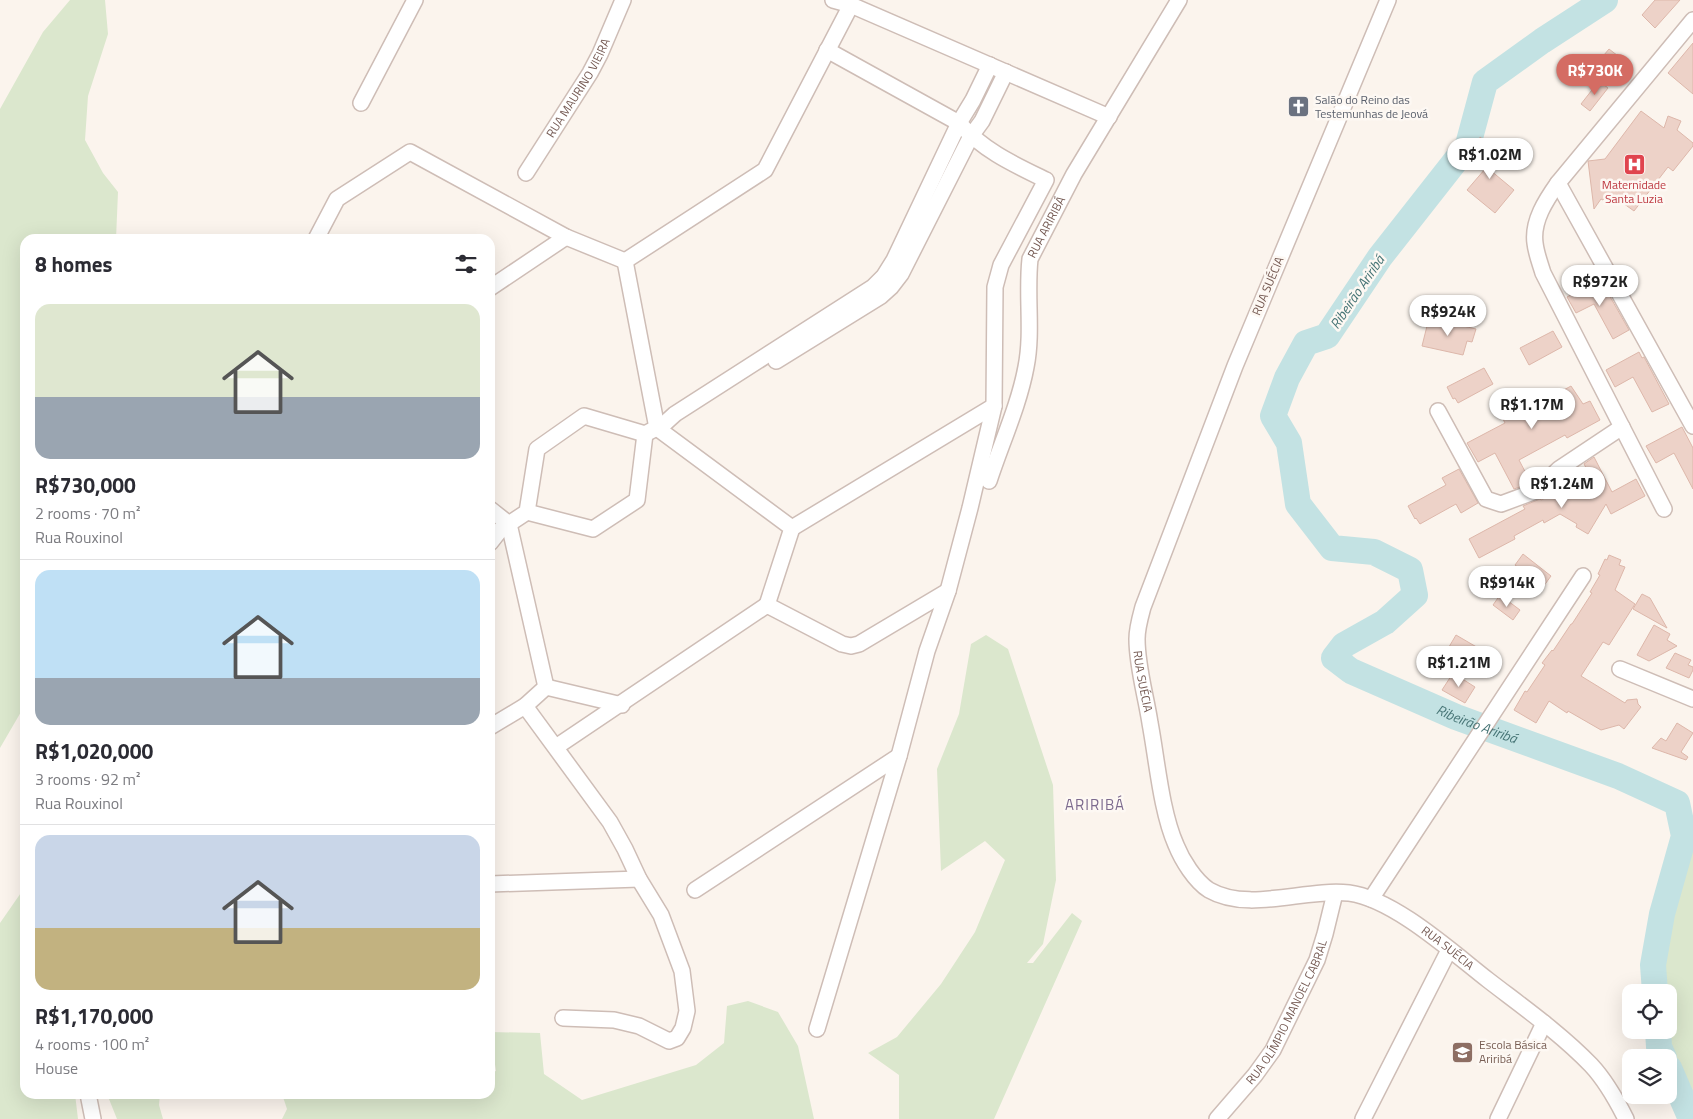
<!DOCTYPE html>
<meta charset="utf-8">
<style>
:root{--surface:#fff;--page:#f7f7f7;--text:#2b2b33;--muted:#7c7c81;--line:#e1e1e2;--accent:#d46c63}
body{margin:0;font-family:"Titillium Web",sans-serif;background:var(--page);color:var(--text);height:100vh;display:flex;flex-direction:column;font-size:19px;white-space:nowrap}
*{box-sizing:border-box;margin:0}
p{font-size:16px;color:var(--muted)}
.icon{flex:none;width:28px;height:28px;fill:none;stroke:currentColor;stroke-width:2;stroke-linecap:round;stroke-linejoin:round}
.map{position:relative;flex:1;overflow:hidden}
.drawer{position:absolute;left:20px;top:234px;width:475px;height:865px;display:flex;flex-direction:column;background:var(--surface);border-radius:15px;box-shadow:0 5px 20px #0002}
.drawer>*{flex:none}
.buttons{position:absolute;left:1622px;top:984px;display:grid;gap:10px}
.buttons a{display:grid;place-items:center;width:55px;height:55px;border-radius:10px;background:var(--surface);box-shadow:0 5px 20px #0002;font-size:25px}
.price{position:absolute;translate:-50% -42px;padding:0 11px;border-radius:18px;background:#fff;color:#222;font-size:16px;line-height:32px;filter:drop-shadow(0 1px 2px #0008)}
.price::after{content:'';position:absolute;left:50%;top:30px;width:15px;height:11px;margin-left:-8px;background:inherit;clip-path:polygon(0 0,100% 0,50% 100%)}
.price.on{background:var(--accent);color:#fff}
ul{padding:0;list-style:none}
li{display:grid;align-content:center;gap:10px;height:265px;padding:0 15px}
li+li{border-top:1px solid var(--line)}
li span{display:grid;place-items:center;height:155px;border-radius:15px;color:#555}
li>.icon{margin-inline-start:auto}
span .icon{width:90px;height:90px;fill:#fffc;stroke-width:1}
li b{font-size:21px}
h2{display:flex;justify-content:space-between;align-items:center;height:60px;padding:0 15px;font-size:21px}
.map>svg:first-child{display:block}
.green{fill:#dbe7cd}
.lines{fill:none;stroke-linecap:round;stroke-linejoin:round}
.river{stroke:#c3e2e3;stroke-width:26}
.building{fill:#edd2c8;stroke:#ddb7aa}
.minor-casing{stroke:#cebdb6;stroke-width:18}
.minor{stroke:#fff;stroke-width:15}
.labels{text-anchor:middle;stroke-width:5;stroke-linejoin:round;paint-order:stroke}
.street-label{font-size:12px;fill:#745952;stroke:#fdf8f3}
.worship-label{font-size:12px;fill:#5b616d;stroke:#fdf8f3;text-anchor:start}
.health-label{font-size:12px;fill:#be3a42;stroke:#fdf8f3}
.education-label{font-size:12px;fill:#785e54;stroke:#fdf8f3;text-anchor:start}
.water-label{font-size:14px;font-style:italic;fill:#477576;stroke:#fdf8f3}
.quarter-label{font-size:15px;letter-spacing:1px;fill:#7d6b8e;stroke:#fdf8f3}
</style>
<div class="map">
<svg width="1693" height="1119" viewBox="0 0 1693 1119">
<rect width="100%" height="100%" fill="#fbf4ed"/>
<path class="green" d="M70,0h35l3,34 -20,62 -3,44 18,33 15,19 -2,47h-91v466l-25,43v-639l43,-77z
M986,635l22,14 45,136 3,95 -13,64 -16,19h6l39,-50 10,8 -88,198h-95v-44l-31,-22 29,-16 44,-53 34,-52 30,-72 -20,-19 -44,30 -4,-102 22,-55 12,-70z
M1692,821h1v283l-26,-58 -1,-16h3v-38h-7l-3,-26 7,-51z
M25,887v207h50l3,25h-78v-196z
M748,1001l30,11 20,34 16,73h-532l5,-10 -5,-15h208v-21l6,-2 -6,-39 50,1 4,41 38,26 114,-35 28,-22 3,-37z
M107,1094h53l-1,11 4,14h-46z"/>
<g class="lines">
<g class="river">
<path id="s1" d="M1605,0l-63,41 -57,41 -17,63 -88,112 -53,79 -21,7 -19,35 -14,38 16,27 9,61 34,44 42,4 36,18 5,25 -30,27 -41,23 -10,13 17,13 105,46 162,59 59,27 7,33 -22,78 -9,51 2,27"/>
<path d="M1658,1030l1,17 5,11"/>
<path d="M1669,1068l22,51"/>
</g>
</g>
<path class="building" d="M1655,0h25l-25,28 -13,-13z
M1693,43v51l-25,-21z
M1609,49l13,10 -16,20 -13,-11z
M1599,81l9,7 -18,23 -9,-7z
M1641,111l23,17 4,-12 13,5 -4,9 16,13v3l-20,25 -5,-4 -34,44 -25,-18 -6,7 -2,-1 -7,10 -6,-48 17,-2z
M1480,137l22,18 -12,15 24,20 -19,23 -28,-23 18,-21 -6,-5 5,-7 -6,-5z
M1600,279l29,51 -16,9 -19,-35 -18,9 -9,-16z
M1429,318l47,11 -4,13 -5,-1 -4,14 -41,-9z
M1553,331l9,16 -33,18 -9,-17z
M1639,352l3,6 2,-1 25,47 -17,8 -19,-35 -18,10 -9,-17z
M1484,368l9,16 -35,19 -3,-5 -2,1 -6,-12z
M1571,386l12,18 7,-3 10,19 -33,18 -2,-3 -46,25 12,23 -17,6 -19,-36 -17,9 -11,-19 38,-20 -10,-20 18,-10 10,19z
M1682,427l11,21v41l-19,-36 -18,10 -10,-17z
M1594,457l18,35 24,-13 9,17 -34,18 -5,-10 -18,30 -12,-7 1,-3 -17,-10 -16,9 -1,-3 -29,16 1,3 -36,19 -10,-19 56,-30 -2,-3 17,-7 1,1 49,-25 -6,-11z
M1459,469l19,34 -17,10 -5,-9 -36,20 -4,-6 -1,1 -7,-13 38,-21 -4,-7z
M1523,554l28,22 -8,11 -28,-22z
M1609,555l12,5 -2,5 6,2 -10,23 20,14 -26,41 -6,-3 -22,34 44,27 2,-3 10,-1 1,5 3,3 -17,22 -5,-4 -18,5 -33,-19 -1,2 -18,-12 -13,22 -22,-13 11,-19 2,1 18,-27 -3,-2 10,-13 1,1 18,-27h1l20,-31 -2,-1 10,-17 -2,-1 7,-15 2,1z
M1642,594l8,4 17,30 -34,-19z
M1500,595l20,15 -7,10 -20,-15z
M1654,625l16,9 -3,6 10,6 -28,15 -12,-6z
M1456,635l24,14 -10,17 -24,-14z
M1675,653l16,7 -3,5 5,2v3l-4,8 -23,-10z
M1453,673l22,14 -10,16 -23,-13z
M1677,723l16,10 -12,19 7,5 -2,3 -34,-12 9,-10 5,3z"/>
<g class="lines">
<defs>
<g id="minor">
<path d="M833,0l18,5 258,112"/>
<path id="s2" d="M1388,0l-153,366 -92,241c-3,11 -6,21 -6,32 0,28 9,57 13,84 7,37 11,88 26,122 6,15 19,36 33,45 40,23 96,-2 140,3 45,6 103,59 139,87 35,27 72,53 103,85 15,16 25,34 35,54"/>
<path d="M1693,20l-135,163 135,243"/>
<path d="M361,103l54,-103"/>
<path id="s3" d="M526,173l64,-100 10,-19 23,-54"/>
<path d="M1558,183c-12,17 -26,38 -23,60 1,10 5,20 8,30l121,236"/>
<path d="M316,239l21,-40 73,-47 156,85 59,24"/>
<path d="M625,261l32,167 135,100 -25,77"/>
<path d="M625,261l140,-91 86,-165"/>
<path d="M490,288l76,-51"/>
<path d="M776,361l105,-65 10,-9 10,-13 70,-138 11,-15 24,-49"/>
<path d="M1438,411l48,88 15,5 35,-13 23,-22 63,-42"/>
<path id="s4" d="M989,481c12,-37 30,-76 37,-114 7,-35 0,-72 4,-108l44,-85 105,-174"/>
<path d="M490,509l19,15 37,163"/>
<path d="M527,512l66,17 44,-29 8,-66"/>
<path d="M792,528l202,-122"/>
<path d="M490,543l11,-14 26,-17 10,-63 47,-33 61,18 19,-10 11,-10 198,-127 11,-11 10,-16 65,-137 14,-23 17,-35"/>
<path d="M1620,669l73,30"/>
<path d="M525,706l85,116 15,27 14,30 22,36 21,56 5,40 -4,17 -6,10 -8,3 -30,-15 -25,-6 -51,-2"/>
<path d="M490,727l35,-21 21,-19 76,18"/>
<path d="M556,747l211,-142 75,39 9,2 8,-2 89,-53"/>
<path d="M490,884l149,-5"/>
<path d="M695,890l204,-134"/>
<path d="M1371,899l212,-323"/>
<path d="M817,1029l82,-273 28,-105 21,-60 22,-83 24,-102 1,-119 6,-22 45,-85c-33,-16 -62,-29 -87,-57l-132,-73"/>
<path d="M88,1094l5,25"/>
<path id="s5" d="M1217,1119l38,-44 18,-25 44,-90 8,-26 10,-41"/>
<path d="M1363,1119l86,-169"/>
<path d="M1498,1119l46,-96"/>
</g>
</defs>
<use href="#minor" class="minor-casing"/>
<use href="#minor" class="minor"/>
</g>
<defs>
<symbol id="church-square" viewBox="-11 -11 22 22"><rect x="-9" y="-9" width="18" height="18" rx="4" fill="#6b7280" stroke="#fdf8f3"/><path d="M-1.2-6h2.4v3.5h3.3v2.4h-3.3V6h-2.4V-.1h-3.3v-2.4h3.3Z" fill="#fff"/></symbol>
<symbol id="hospital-square" viewBox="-11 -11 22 22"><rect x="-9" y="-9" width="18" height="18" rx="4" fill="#e0444e" stroke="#fdf8f3"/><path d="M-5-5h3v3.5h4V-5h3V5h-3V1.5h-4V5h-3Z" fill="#fff"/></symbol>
<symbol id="school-square" viewBox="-11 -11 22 22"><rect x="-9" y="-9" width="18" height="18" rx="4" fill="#8d6e63" stroke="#fdf8f3"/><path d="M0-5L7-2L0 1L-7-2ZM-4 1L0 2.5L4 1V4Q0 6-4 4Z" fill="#fff"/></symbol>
</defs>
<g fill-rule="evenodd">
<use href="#church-square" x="1286" y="94" width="25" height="25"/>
<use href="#hospital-square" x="1622" y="152" width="25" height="25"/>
<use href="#school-square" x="1450" y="1040" width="25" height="25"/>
</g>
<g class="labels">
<g class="street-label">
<text dy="4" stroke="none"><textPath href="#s3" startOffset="100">RUA MAURINO VIEIRA</textPath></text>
<text dy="4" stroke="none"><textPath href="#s4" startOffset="264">RUA ARIRIBÁ</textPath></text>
<text transform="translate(1268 286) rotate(-67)" y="4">RUA SUÉCIA</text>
<text dy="4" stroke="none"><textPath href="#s2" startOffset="730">RUA SUÉCIA</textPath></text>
<text dy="4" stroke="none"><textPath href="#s2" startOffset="1210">RUA SUÉCIA</textPath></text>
<text dy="4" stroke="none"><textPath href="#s5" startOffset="129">RUA OLÍMPIO MANOEL CABRAL</textPath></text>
</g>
<g class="worship-label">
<text x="1315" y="104">Salão do Reino das<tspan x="1315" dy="14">Testemunhas de Jeová</tspan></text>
</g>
<g class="health-label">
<text x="1634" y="189">Maternidade<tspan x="1634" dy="14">Santa Luzia</tspan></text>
</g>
<g class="education-label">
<text x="1479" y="1049">Escola Básica<tspan x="1479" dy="14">Ariribá</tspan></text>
</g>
<g class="water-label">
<text transform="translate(1357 292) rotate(-56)" y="5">Ribeirão Ariribá</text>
<text dy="5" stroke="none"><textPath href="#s1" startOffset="1069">Ribeirão Ariribá</textPath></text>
</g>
<g class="quarter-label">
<text x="1095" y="810">ARIRIBÁ</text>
</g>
</g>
</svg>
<div class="buttons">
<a><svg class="icon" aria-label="locate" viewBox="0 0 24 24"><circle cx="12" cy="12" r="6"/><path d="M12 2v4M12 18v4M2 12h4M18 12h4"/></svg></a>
<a><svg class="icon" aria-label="layers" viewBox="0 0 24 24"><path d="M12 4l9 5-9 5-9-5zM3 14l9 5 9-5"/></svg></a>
</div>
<b class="price on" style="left:1595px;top:96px">R$730K</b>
<b class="price" style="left:1490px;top:180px">R$1.02M</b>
<b class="price" style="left:1600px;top:307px">R$972K</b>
<b class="price" style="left:1448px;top:337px">R$924K</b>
<b class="price" style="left:1532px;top:430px">R$1.17M</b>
<b class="price" style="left:1562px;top:509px">R$1.24M</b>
<b class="price" style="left:1507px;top:608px">R$914K</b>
<b class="price" style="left:1459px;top:688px">R$1.21M</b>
<section class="drawer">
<h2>8 homes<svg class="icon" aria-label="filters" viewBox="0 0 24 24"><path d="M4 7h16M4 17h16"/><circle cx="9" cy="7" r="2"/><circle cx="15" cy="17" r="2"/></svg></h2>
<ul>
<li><span style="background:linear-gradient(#dfe7d0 60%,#9aa5b1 0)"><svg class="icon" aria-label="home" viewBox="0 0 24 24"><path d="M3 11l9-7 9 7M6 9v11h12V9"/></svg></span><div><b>R$730,000</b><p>2 rooms · 70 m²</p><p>Rua Rouxinol</p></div></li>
<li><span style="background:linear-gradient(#bfe0f5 70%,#9aa5b1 0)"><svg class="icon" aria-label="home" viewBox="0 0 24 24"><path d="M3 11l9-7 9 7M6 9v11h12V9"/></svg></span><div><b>R$1,020,000</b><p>3 rooms · 92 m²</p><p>Rua Rouxinol</p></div></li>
<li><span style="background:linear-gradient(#c9d6e8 60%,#c2b280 0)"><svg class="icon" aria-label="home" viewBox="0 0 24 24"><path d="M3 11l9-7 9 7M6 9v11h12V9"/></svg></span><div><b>R$1,170,000</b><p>4 rooms · 100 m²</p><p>House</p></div></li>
</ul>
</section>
</div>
